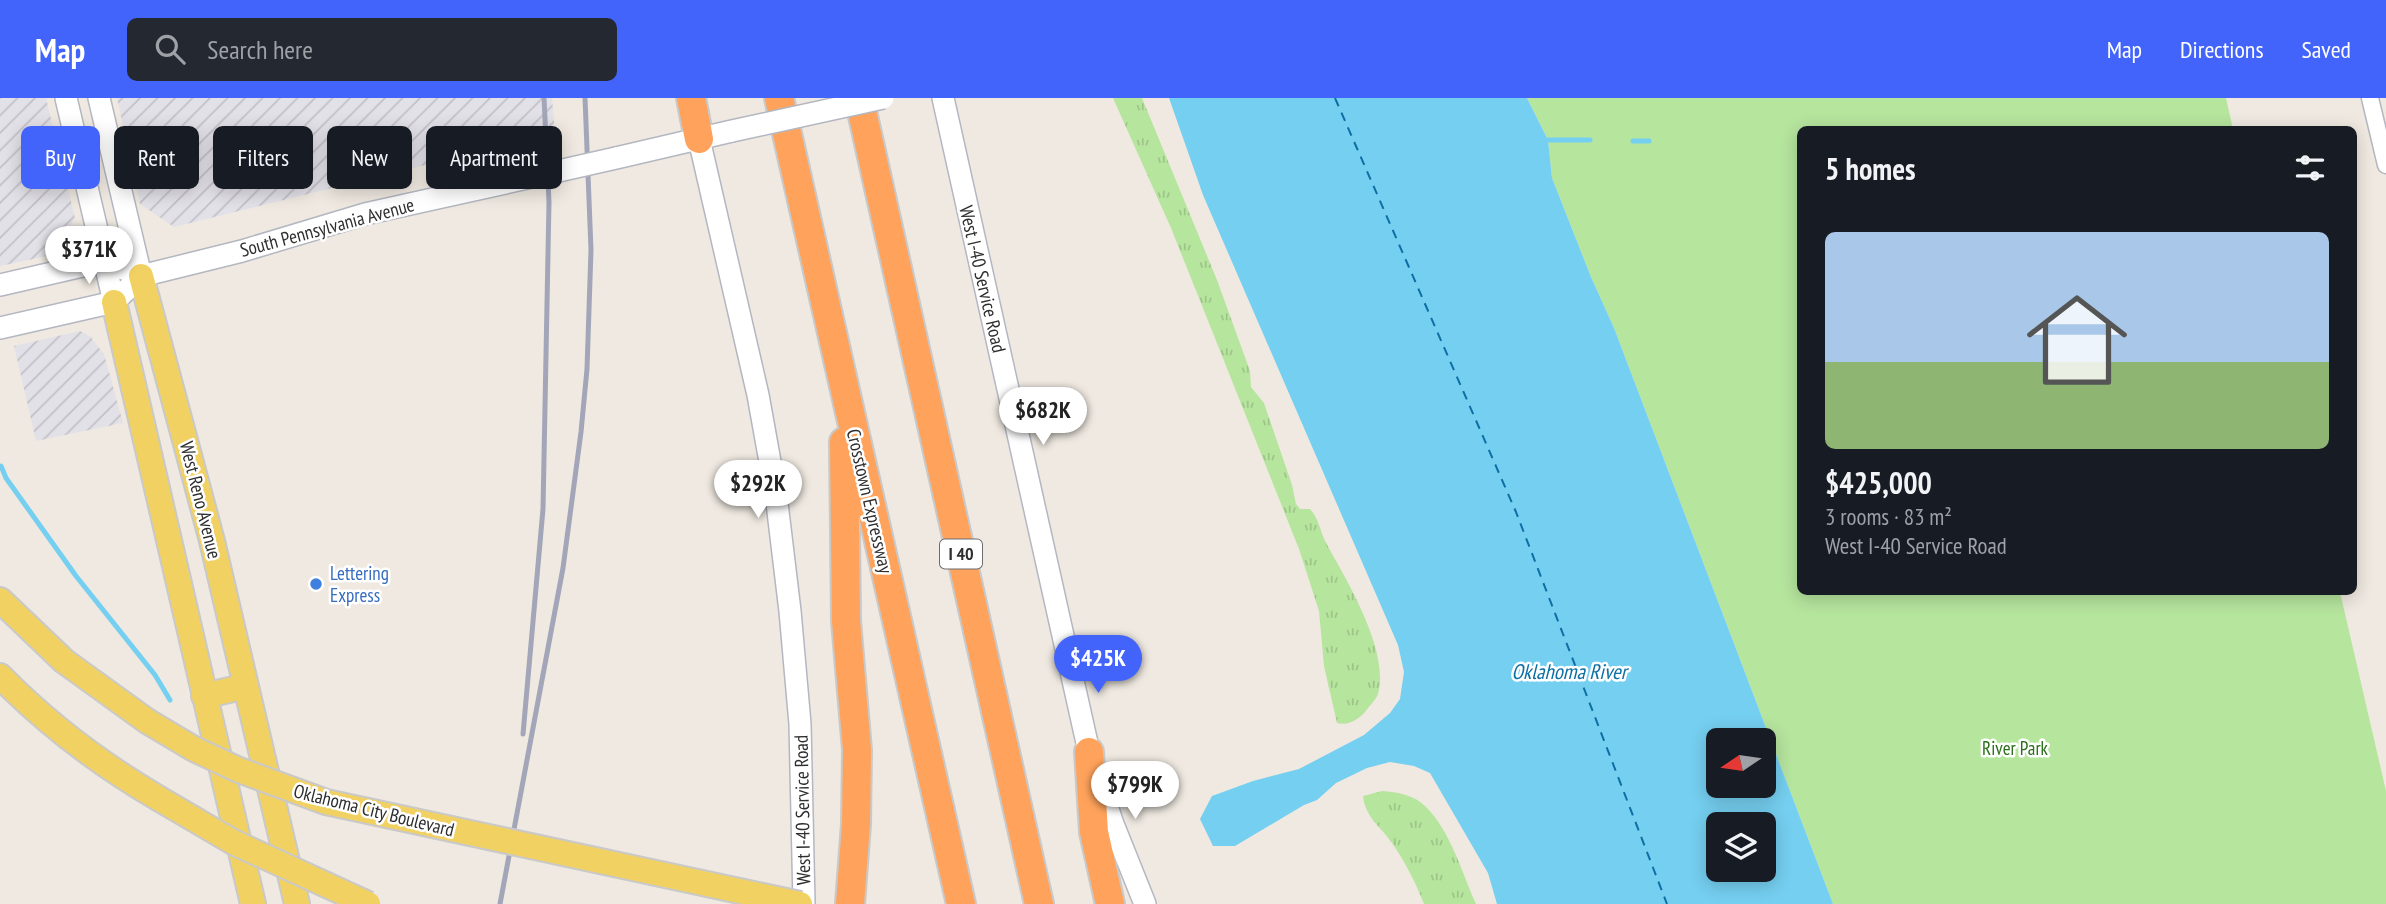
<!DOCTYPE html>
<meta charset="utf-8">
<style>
:root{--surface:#171b24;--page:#242831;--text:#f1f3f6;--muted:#9ea1a6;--line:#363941;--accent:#4264fb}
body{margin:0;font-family:"PT Sans Narrow",sans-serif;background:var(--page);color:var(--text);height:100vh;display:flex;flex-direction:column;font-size:26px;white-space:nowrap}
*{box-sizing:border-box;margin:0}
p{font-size:23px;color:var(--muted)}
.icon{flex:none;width:38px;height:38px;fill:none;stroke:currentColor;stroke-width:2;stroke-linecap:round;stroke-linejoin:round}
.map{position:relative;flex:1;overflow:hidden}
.panel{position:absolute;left:1797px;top:28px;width:560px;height:469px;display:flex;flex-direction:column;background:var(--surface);border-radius:10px;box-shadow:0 4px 18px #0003}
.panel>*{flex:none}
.banner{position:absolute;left:21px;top:28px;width:665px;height:63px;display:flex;gap:14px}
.needle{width:46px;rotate:257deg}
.controls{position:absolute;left:1706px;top:630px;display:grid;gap:14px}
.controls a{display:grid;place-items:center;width:70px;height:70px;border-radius:10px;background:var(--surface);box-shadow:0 4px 18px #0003;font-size:35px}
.price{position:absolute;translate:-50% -60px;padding:0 16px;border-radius:24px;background:#fff;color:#222;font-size:23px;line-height:46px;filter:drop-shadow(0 2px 4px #0008)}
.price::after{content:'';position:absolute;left:50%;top:42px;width:21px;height:16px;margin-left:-10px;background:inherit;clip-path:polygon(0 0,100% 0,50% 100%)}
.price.on{background:var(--accent);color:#fff}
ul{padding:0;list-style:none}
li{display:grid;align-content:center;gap:14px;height:371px;padding:0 28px}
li+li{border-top:2px solid var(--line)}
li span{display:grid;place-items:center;height:217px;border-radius:10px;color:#555}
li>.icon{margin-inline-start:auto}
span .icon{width:126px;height:126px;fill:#fffc;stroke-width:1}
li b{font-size:30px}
h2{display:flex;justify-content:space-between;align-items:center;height:84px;padding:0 28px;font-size:30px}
.tag{padding:0 24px;border-radius:10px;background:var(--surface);box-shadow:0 4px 18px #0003;font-size:24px;line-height:63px}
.tag.on{background:var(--accent);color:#fff}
header{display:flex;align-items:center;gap:42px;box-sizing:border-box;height:98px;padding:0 35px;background:var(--accent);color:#fff}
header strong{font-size:33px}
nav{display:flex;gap:38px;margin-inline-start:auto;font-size:24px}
.search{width:490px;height:63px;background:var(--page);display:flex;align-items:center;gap:18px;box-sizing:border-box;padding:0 24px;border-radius:10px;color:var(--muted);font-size:26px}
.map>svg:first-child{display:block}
.industrial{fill:url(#industrial-furrows)}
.grass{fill:url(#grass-tufts)}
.park{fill:#b6e59e}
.water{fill:#75cff0;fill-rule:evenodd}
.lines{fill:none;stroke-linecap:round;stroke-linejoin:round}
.stream{stroke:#75cff0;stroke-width:5}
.ferry{stroke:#0d6fa3;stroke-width:2;stroke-dasharray:9 7;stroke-linecap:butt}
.street-casing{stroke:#b4b7c1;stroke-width:19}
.secondary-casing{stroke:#b4b7c1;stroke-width:24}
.primary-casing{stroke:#c9c9c9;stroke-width:28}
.highway-casing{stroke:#c9c9c9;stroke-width:32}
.street{stroke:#fff;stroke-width:16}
.secondary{stroke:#fff;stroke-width:21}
.primary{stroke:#f2d163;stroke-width:24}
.highway{stroke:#ffa35c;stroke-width:28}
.rail{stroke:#a3a6b8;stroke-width:5}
.secondary-bridge-casing{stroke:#b4b7c1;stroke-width:24;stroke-linecap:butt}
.primary-bridge-casing{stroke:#c9c9c9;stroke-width:28;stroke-linecap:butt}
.secondary-bridge{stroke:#fff;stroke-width:21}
.primary-bridge{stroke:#f2d163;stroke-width:24}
.shop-dot{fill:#3f7fe0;stroke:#fff;stroke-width:2.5}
.labels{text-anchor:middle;stroke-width:5;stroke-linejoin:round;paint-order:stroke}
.shield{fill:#fff;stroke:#6d6d6d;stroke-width:2}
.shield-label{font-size:18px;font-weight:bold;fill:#2e2e2e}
.street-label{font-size:19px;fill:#2e2e2e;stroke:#fff}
.shop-label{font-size:19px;fill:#366cbe;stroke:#fff;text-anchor:start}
.park-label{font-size:19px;fill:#2c6e1b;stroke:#fff}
.water-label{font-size:21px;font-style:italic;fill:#0d6fa3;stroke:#fff}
</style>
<header>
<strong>Map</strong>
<div class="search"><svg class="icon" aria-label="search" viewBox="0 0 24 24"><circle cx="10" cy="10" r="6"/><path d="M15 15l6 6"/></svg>Search here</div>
<nav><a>Map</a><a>Directions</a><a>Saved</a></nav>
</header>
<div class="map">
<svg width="2386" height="806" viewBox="0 0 2386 806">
<defs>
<pattern id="industrial-furrows" width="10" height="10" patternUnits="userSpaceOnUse" patternTransform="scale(1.75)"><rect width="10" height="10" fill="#e3e1e8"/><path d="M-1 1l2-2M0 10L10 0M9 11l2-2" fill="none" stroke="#c3c1c7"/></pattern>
<pattern id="grass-tufts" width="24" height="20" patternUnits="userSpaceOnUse" patternTransform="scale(1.75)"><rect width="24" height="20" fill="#b6e59e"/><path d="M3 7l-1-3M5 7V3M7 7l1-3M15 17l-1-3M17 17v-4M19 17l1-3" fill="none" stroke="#9dc588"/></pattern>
</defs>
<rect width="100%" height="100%" fill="#efe9e1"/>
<path class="industrial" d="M0,0h46l29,120 -23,37 -52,11z
M117,0h435l3,35 -381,94 -34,-23z
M80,233l10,5 14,18 19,69 -87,18 -22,-95z"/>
<path class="grass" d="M1113,0h29l75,182 33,91 1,16 13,16 28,82 4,19 4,5h10c9,10 10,22 16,34 20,36 64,108 52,151 -2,6 -9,12 -13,18 -7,8 -17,14 -28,11l-13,-57 -5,-55 -20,-62 -128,-321z
M1382,693c15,1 33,4 44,16 25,25 36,66 50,97h-52c-8,-21 -19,-42 -32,-61 -11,-16 -27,-26 -29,-47z"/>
<path class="park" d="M1527,0h699l7,31 -432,1v462h539l46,199v113h-553l-219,-576 -23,-51 -39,-99 -4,-38z"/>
<path class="water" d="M1169,0h358l21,42 4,38 39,99 23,51 219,576h-336l-9,-31 -58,-100 -16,-7 -24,-4 -23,6 -31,15 -19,17 -13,5 -69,41h-22l-13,-27 12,-23 41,-15 46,-12 65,-34 26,-22 10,-14 4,-27 -6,-27 -195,-450zM1718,642h46v46h-46zM1718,726h46v46h-46z"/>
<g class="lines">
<path class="stream" d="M1548,42h42
M1633,43h16
M1,368l5,12 70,98 79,99 15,25"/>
<path class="ferry" d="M1335,0l181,414 151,392"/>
<defs>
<path id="street" d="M2370,0l16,67"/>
<path id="secondary" d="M66,0l48,204
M99,0l42,178
M943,0l146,654 24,72 32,80
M699,41l59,256 18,100 14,116 10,113 4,180
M616,60l116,-27
M0,187l104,-24 37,15
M0,230l114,-26 27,-26 101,-25 123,-37 167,-37"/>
<path id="primary" d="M141,178l71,265 85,363
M114,204l139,602
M0,502l64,61 83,60
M0,578c47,48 100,88 158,122
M204,598l42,-10"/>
<path id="highway" d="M691,0l8,41
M779,0l182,806
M859,0l180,806
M844,344l2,179 11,129 -1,74 -6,80
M1089,654l5,80 16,72"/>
</defs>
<use href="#street" class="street-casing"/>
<use href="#secondary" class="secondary-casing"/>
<use href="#primary" class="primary-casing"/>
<use href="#highway" class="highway-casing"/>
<use href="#street" class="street"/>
<use href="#secondary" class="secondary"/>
<use href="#primary" class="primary"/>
<use href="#highway" class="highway"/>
<path class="rail" d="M523,636l20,-225 6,-307 -5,-104
M500,806l63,-336 18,-136 6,-63 4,-119 -6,-152"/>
<defs>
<path id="secondary-bridge" d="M732,33l151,-33
M532,79l84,-19"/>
<path id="primary-bridge" d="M147,623l47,28 45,21 87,32 474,102
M158,700l75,44 135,62"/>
</defs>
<use href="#secondary-bridge" class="secondary-bridge-casing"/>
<use href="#primary-bridge" class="primary-bridge-casing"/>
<use href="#secondary-bridge" class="secondary-bridge"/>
<use href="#primary-bridge" class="primary-bridge"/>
</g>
<circle class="shop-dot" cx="316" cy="486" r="7"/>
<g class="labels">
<rect class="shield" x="940" y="441.5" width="42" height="29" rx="5"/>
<g class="shield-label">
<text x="961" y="462">I 40</text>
</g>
<g class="street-label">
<text transform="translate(327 129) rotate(-15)" y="7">South Pennsylvania Avenue</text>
<text transform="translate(983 181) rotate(77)" y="7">West I-40 Service Road</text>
<text transform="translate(201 402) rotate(76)" y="7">West Reno Avenue</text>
<text transform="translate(870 403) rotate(77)" y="7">Crosstown Expressway</text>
<text transform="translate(374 712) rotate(14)" y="7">Oklahoma City Boulevard</text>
<text transform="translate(802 712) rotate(-91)" y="7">West I-40 Service Road</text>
</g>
<g class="shop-label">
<text x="330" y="482">Lettering<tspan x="330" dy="22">Express</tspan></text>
</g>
<g class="park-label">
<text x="2015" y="657">River Park</text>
</g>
<g class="water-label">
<text x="1569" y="581">Oklahoma River</text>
</g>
</g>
</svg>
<div class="controls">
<a><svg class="needle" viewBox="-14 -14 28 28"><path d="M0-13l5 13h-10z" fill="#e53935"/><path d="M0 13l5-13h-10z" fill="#9ea1a6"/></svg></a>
<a><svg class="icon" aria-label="layers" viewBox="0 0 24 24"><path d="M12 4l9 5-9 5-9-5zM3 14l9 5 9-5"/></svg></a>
</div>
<b class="price" style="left:89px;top:188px">$371K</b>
<b class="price" style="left:1043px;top:349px">$682K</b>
<b class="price" style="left:758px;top:422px">$292K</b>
<b class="price on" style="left:1098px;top:597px">$425K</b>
<b class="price" style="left:1135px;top:723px">$799K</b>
<div class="banner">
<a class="tag on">Buy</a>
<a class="tag">Rent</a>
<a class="tag">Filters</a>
<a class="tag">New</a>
<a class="tag">Apartment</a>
</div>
<section class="panel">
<h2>5 homes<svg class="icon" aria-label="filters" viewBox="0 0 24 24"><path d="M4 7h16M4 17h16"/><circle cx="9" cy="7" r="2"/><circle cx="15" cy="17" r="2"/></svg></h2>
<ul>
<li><span style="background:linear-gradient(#a9c7e8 60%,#8fb573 0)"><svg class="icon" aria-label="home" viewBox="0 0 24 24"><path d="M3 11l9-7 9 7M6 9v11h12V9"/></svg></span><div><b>$425,000</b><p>3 rooms · 83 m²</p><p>West I-40 Service Road</p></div></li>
</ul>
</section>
</div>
